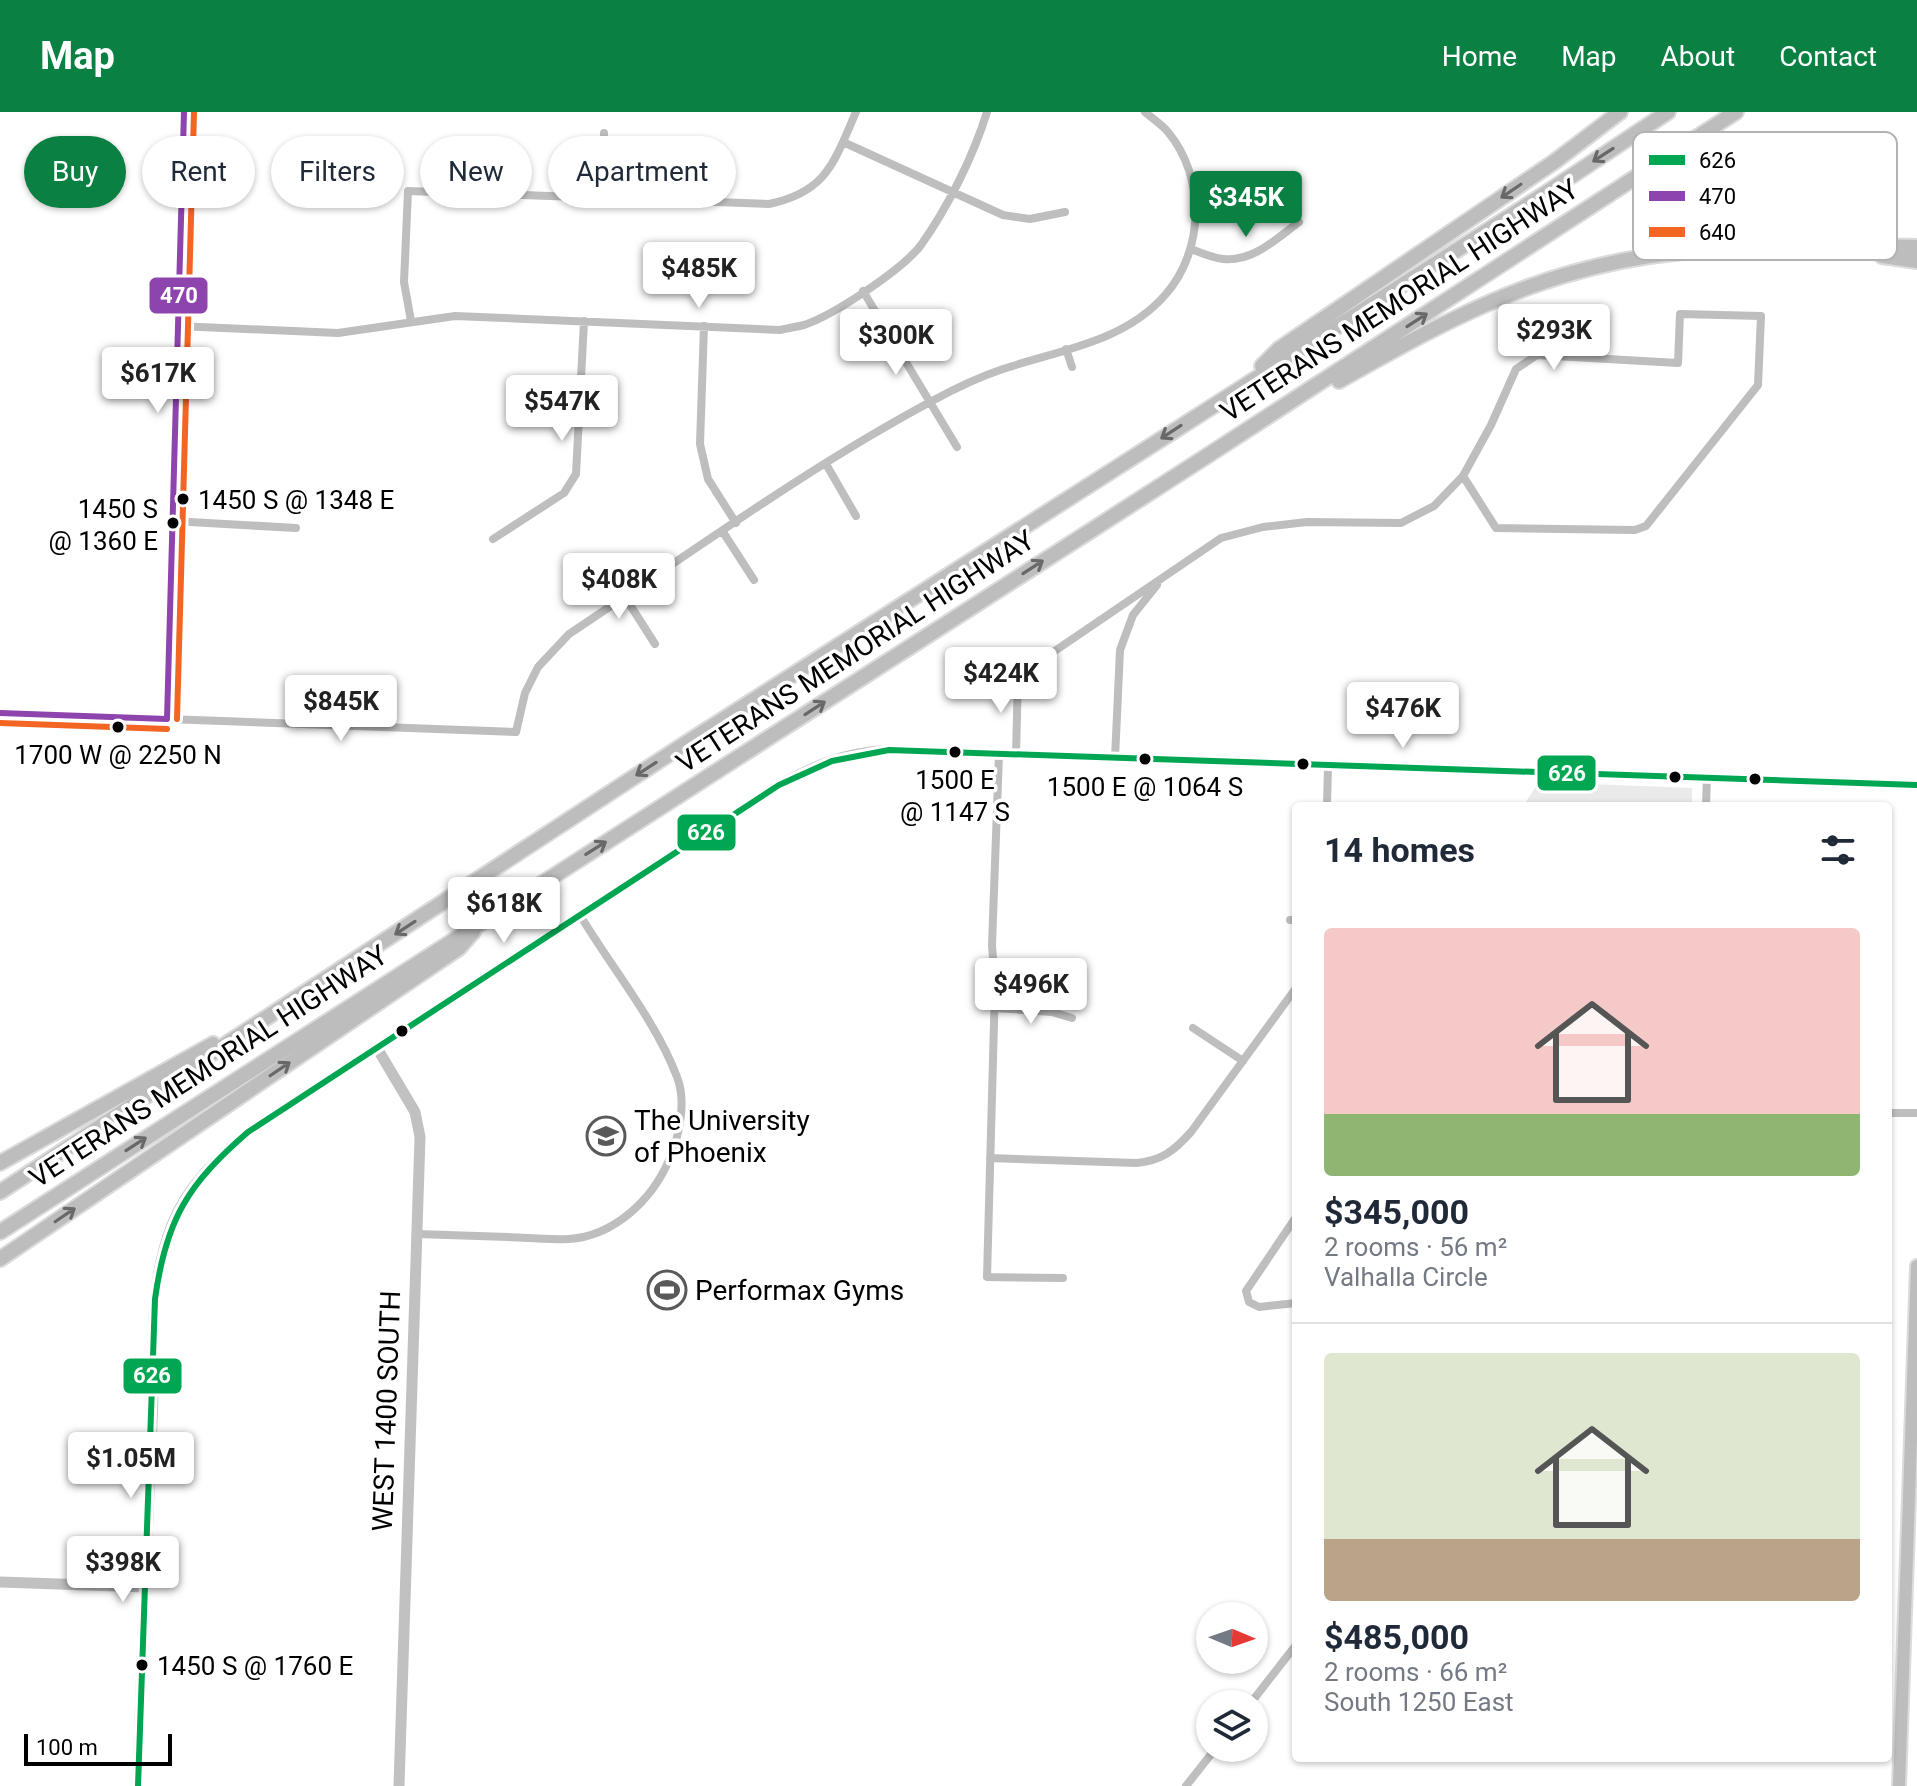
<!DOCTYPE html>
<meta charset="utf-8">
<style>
:root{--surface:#fff;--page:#f6f6f7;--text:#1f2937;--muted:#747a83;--line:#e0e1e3;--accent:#0b8043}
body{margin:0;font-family:Roboto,sans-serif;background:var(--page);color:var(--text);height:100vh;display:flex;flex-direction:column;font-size:30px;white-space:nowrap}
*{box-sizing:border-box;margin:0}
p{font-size:26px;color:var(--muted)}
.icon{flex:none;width:44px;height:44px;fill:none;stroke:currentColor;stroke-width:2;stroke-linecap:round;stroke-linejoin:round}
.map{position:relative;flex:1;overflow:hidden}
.details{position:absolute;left:1292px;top:690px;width:600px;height:960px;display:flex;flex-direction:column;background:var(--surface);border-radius:8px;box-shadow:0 2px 6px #0004}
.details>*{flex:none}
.guide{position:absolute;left:24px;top:24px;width:760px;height:72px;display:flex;gap:16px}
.needle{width:52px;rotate:92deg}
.buttons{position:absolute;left:1196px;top:1490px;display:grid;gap:16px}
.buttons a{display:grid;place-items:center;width:72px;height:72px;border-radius:50%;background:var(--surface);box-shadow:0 2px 6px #0004;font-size:40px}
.scale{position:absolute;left:24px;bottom:20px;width:148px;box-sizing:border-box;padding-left:8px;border:4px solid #000;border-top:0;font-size:22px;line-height:28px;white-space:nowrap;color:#000;-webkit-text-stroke:6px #fff;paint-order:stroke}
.price{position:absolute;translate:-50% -68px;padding:0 18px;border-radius:8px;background:#fff;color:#222;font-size:26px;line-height:52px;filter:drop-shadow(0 2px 4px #0008)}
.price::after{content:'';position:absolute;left:50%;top:48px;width:24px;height:18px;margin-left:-12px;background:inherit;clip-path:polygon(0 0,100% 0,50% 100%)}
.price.on{background:var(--accent);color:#fff}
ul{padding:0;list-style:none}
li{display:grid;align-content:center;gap:16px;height:424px;padding:0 32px}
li+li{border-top:2px solid var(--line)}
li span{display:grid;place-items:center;height:248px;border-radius:8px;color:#555}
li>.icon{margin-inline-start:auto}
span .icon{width:144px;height:144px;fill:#fffc;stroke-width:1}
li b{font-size:34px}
h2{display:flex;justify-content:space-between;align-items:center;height:96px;padding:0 32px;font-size:34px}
.chip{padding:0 28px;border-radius:36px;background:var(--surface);box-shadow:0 2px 6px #0004;font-size:28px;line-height:72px}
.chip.on{background:var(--accent);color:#fff}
header{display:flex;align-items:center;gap:48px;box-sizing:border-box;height:112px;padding:0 40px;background:var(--accent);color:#fff}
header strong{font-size:38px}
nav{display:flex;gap:44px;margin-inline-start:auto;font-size:28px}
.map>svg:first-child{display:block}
.green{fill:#eaeaea}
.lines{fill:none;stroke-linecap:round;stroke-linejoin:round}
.primary-casing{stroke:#dbdbdb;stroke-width:16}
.highway-casing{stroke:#dbdbdb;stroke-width:18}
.street{stroke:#bebebe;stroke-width:8}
.secondary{stroke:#c1c1c1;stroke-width:11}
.primary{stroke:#bdbdbd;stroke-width:12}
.highway{stroke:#bdbdbd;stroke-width:14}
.bus-1-casing{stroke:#fff;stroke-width:12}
.bus-2-casing{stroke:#fff;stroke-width:12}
.bus-3-casing{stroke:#fff;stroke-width:12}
.bus-1{stroke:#00a651;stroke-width:6}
.bus-2{stroke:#8e44ad;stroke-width:6}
.bus-3{stroke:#f26522;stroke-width:6}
.oneway{stroke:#686868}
.bus-dot{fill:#000;stroke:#fff;stroke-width:3}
.labels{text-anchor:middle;stroke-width:7;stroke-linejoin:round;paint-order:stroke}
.bus-label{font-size:26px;fill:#000;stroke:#fff}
.street-label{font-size:28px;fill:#000;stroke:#fff}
.poi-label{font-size:28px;fill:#000;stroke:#fff;text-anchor:start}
.key{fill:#fff;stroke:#b2b2b2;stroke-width:2}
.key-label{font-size:22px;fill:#000}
.line-badge{stroke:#fff;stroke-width:3}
.badge-label{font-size:22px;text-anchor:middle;font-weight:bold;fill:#fff}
</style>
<header>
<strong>Map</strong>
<nav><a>Home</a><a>Map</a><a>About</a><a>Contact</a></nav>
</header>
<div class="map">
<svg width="1917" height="1674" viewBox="0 0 1917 1674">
<rect width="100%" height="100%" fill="#fff"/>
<path class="green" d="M1539,670l153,6v18h-169z"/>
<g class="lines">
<defs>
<path id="primary" d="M1899,1674l18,-520"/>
<path id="highway" d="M1882,144l35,5
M1262,254l17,-17 275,-187 66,-50
M1339,269c72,-41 147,-83 226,-106 83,-25 151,-27 236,-28 39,0 77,-1 116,0
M0,1051l213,-119
M0,1080l680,-445 863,-552 125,-83
M0,1120l1210,-778 526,-342
M0,1147l459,-311 14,-16"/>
</defs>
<use href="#primary" class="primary-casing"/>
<use href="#highway" class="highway-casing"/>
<path class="street" d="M843,30l160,73 27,4 35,-7
M603,86l1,-65
M1191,137c10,4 22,9 32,10 30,3 53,-20 76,-37
M863,179l94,156
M411,209l-7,-39 4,-91 361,13c58,-12 65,-42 87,-92
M178,214l160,7 117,-17 325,14c8,-2 16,-3 24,-5 30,-10 99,-56 117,-80 27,-38 52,-88 66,-133
M704,214l-4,118 8,35 28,44
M1066,237l6,18
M826,352l30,52
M172,409l124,7
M723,420l31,48
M493,427l71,-46 12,-19 8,-153
M625,485l30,47
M167,607l349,13 9,-39 13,-26 31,-33c119,-79 236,-165 363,-233 22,-12 47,-24 71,-32 57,-19 122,-27 163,-75 38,-44 40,-116 2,-162 -6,-7 -15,-13 -23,-20
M999,642l-7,191 3,42 -8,290 76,1
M1016,643l2,-79 203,-138 42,-11 44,-5 94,1 33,-17 29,-30 28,-51 25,-56 21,-14 141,8 2,-49 81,2 -3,69 -112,141 -11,4 -139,-2 -33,-52
M1115,646l5,-108 13,-35 24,-30
M1327,694l1,-41
M1706,694l1,-29
M1290,808h6
M995,896l57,4 20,6
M1193,916l50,33
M1888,1001h29
M990,1046l146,5c25,-2 38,-12 55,-31l105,-144
M1296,1105l-50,74 3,11 10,5 37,-4
M417,1122c30,1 61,2 91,3 20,1 41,3 61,2 45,-3 83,-39 100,-79 10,-23 18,-58 8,-83 -21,-56 -66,-110 -97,-162
M1250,1592l46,-59
M1186,1674l30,-38"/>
<path class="secondary" d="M0,601l167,6 17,-607
M377,936l38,64 5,25 -21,649
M0,1470l145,5
M138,1674c3,-121 9,-242 14,-364 4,-69 -6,-130 20,-197 15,-39 45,-66 76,-93l531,-347c42,-22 62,-31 110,-35l1028,35"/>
<use href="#primary" class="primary"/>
<use href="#highway" class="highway"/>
<defs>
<path id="bus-1" d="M138,1674l17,-487c11,-80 33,-115 93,-167l531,-347 53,-24 57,-11 1028,35"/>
<path id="bus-2" d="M0,601l167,6
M167,607l17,-607"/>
<path id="bus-3" d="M177,607l17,-607
M0,611l167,6"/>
</defs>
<use href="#bus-1" class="bus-1-casing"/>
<use href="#bus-2" class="bus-2-casing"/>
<use href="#bus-3" class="bus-3-casing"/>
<use href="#bus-1" class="bus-1"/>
<use href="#bus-2" class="bus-2"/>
<use href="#bus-3" class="bus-3"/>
</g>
<defs><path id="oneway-shaft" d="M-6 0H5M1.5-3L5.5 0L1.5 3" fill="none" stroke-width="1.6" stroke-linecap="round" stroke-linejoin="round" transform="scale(2)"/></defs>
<g class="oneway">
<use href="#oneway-shaft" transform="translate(1603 43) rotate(147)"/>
<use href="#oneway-shaft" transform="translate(1511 79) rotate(146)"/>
<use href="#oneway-shaft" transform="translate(1417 208) rotate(-33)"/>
<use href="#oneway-shaft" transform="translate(1171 320) rotate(147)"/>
<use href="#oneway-shaft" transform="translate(1033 455) rotate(-33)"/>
<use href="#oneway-shaft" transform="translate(815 596) rotate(-33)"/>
<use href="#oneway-shaft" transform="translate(646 657) rotate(147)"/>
<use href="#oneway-shaft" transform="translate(596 736) rotate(-32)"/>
<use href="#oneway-shaft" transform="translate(405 816) rotate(147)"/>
<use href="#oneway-shaft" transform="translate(280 957) rotate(-34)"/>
<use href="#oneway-shaft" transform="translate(136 1032) rotate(-33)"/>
<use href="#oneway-shaft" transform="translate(65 1103) rotate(-34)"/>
</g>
<defs>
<symbol id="university-ring" viewBox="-11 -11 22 22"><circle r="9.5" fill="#fff" stroke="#595959" stroke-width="1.5"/><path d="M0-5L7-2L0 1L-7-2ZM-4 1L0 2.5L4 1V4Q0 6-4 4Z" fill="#595959"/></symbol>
<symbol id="stadium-ring" viewBox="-11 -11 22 22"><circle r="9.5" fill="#fff" stroke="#595959" stroke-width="1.5"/><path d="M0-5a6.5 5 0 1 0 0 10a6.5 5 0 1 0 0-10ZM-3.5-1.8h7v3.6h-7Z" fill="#595959"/></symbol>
</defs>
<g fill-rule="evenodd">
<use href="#university-ring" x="584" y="1002" width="44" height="44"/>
<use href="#stadium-ring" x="645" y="1156" width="44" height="44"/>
</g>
<g class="bus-dot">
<circle cx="183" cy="387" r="7"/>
<circle cx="173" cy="411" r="7"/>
<circle cx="118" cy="615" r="7"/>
<circle cx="955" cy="640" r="7"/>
<circle cx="1145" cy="647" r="7"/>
<circle cx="1303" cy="652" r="7"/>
<circle cx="1675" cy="665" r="7"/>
<circle cx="1755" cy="667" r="7"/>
<circle cx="402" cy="919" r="7"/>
<circle cx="142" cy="1553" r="7"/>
</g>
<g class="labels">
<g class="bus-label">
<text x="198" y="397" text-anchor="start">1450 S @ 1348 E</text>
<text x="158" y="406" text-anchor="end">1450 S<tspan x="158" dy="32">@ 1360 E</tspan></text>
<text x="118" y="652">1700 W @ 2250 N</text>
<text x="955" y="677">1500 E<tspan x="955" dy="32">@ 1147 S</tspan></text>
<text x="1145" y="684">1500 E @ 1064 S</text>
<text x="157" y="1563" text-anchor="start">1450 S @ 1760 E</text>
</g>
<g class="street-label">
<text transform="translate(1399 188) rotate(-33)" y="10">VETERANS MEMORIAL HIGHWAY</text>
<text transform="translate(855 539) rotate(-33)" y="10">VETERANS MEMORIAL HIGHWAY</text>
<text transform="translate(208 954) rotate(-33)" y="10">VETERANS MEMORIAL HIGHWAY</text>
<text transform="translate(386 1299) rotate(-88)" y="10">WEST 1400 SOUTH</text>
</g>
<g class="poi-label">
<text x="634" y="1018">The University<tspan x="634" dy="32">of Phoenix</tspan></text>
<text x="695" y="1188">Performax Gyms</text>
</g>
</g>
<rect x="1633" y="20" width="264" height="128" rx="12" class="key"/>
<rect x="1649" y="43" width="36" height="10" fill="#00a651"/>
<rect x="1649" y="79" width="36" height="10" fill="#8e44ad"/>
<rect x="1649" y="115" width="36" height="10" fill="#f26522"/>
<g class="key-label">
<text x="1699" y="56">626</text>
<text x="1699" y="92">470</text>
<text x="1699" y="128">640</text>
</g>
<g class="line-badge">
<rect x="148" y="164" width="61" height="39" rx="8" fill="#8e44ad"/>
<rect x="1536" y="642" width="61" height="38" rx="8" fill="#00a651"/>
<rect x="676" y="701" width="61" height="39" rx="8" fill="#00a651"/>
<rect x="122" y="1245" width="61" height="38" rx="8" fill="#00a651"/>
</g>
<g class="badge-label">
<text x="179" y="191">470</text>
<text x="1567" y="669">626</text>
<text x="706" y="728">626</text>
<text x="152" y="1271">626</text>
</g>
</svg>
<div class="buttons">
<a><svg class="needle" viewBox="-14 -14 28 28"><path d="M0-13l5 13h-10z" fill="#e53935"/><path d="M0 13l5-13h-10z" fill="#747a83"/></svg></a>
<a><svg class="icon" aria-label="layers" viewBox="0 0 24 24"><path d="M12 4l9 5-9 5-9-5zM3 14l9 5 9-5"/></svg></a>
</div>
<div class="scale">100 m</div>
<b class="price on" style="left:1246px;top:127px">$345K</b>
<b class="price" style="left:699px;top:198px">$485K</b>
<b class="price" style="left:1554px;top:260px">$293K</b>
<b class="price" style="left:896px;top:265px">$300K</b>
<b class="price" style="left:158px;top:303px">$617K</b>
<b class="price" style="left:562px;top:331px">$547K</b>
<b class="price" style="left:619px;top:509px">$408K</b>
<b class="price" style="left:1001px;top:603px">$424K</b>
<b class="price" style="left:341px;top:631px">$845K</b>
<b class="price" style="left:1403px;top:638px">$476K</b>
<b class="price" style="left:504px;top:833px">$618K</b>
<b class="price" style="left:1031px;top:914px">$496K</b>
<b class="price" style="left:131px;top:1388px">$1.05M</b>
<b class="price" style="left:123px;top:1492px">$398K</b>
<div class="guide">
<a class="chip on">Buy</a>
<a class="chip">Rent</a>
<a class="chip">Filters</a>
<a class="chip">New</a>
<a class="chip">Apartment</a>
</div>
<section class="details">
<h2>14 homes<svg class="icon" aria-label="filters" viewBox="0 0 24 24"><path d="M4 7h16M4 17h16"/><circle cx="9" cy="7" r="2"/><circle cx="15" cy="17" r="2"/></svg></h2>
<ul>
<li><span style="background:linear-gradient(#f6c9c9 75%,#8fb573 0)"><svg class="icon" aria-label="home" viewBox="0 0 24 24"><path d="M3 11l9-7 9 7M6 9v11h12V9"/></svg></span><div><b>$345,000</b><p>2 rooms · 56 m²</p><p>Valhalla Circle</p></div></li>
<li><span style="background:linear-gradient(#dfe7d0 75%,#b9a48a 0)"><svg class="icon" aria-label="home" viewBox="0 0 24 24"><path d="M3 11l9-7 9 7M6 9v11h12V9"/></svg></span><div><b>$485,000</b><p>2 rooms · 66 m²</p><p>South 1250 East</p></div></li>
</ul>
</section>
</div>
